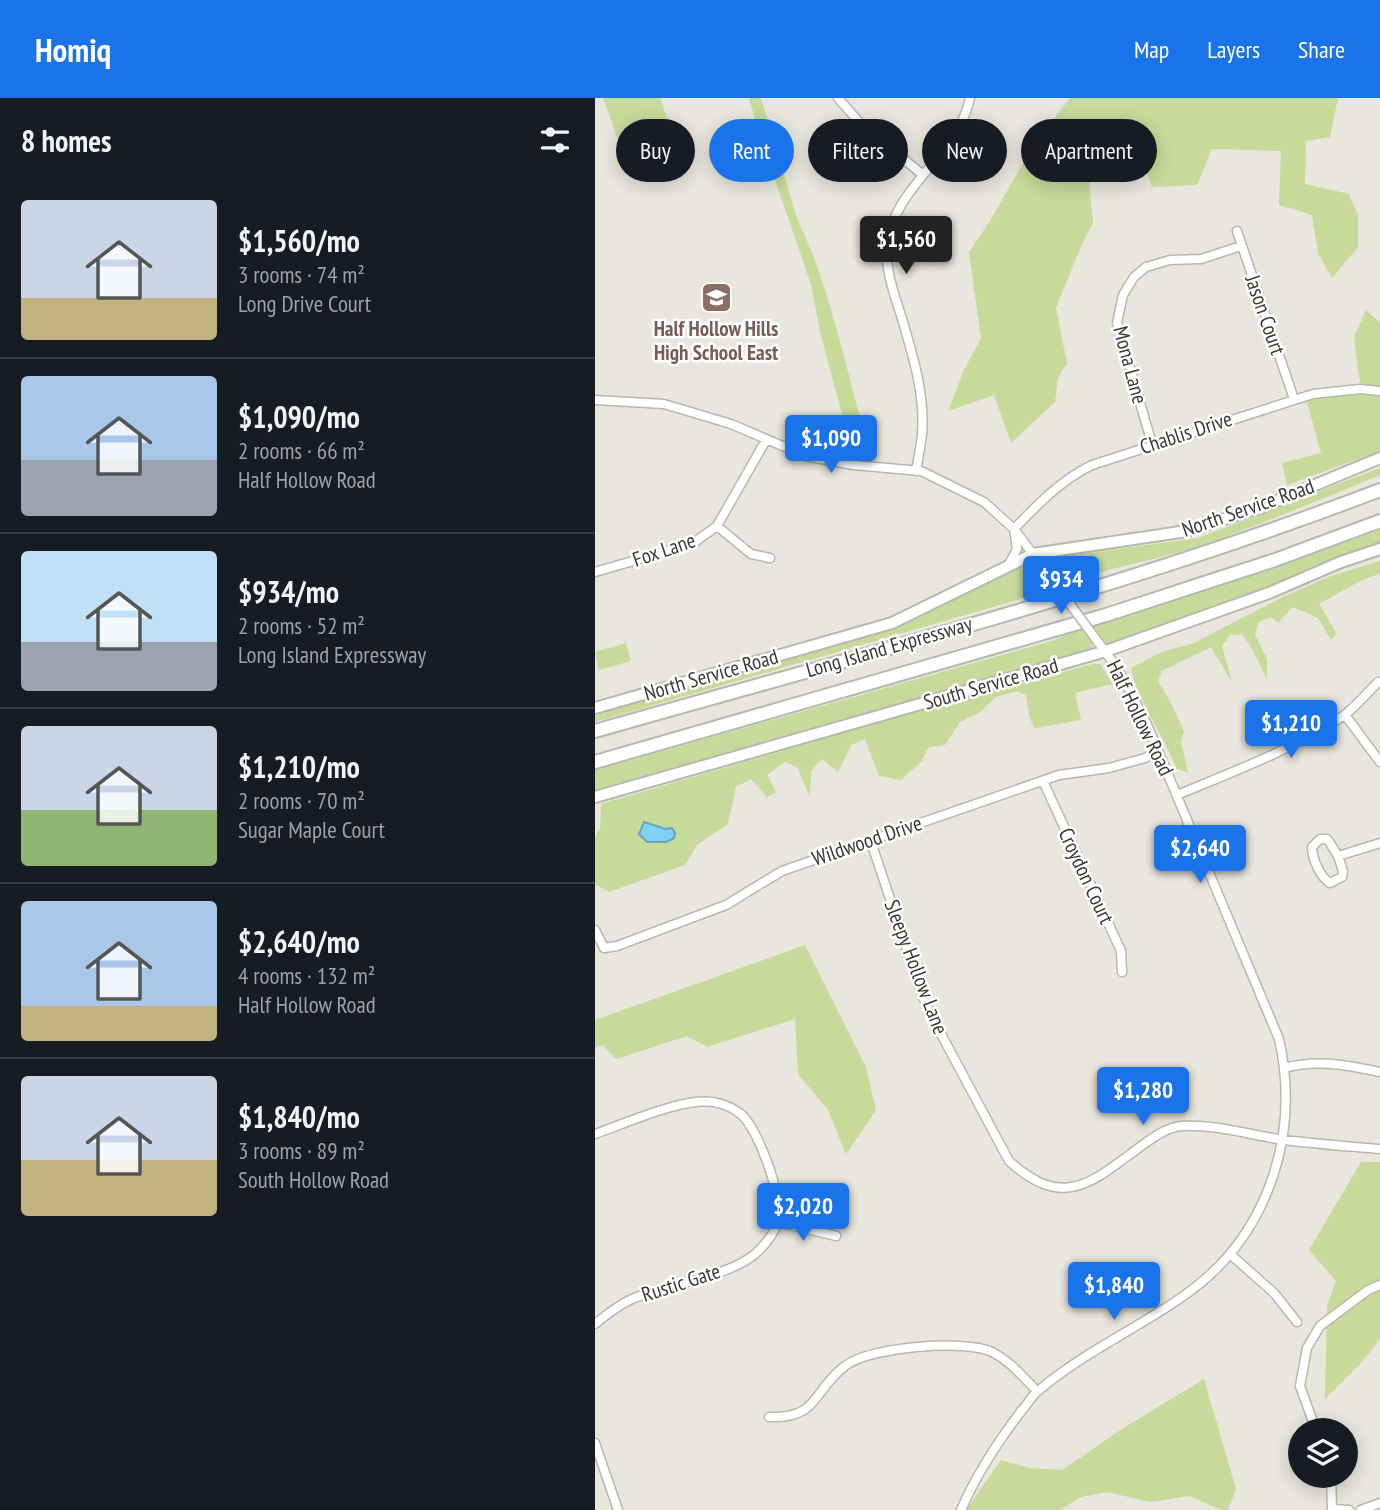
<!DOCTYPE html>
<meta charset="utf-8">
<style>
:root{--surface:#171b24;--page:#20242c;--text:#f1f3f6;--muted:#9ea1a6;--line:#363941;--accent:#1a73e8}
body{margin:0;font-family:"PT Sans Narrow",sans-serif;background:var(--page);color:var(--text);height:100vh;display:flex;flex-direction:column;font-size:26px;white-space:nowrap}
*{box-sizing:border-box;margin:0}
p{font-size:23px;color:var(--muted)}
.icon{flex:none;width:38px;height:38px;fill:none;stroke:currentColor;stroke-width:2;stroke-linecap:round;stroke-linejoin:round}
.map{position:relative;flex:1;overflow:hidden}
.sheet{display:flex;flex-direction:column;background:var(--surface);width:595px}
.sheet>*{flex:none}
.banner{position:absolute;left:21px;top:21px;width:658px;height:63px;display:flex;gap:14px}
.buttons{position:absolute;left:693px;top:1320px;display:grid;gap:14px}
.buttons a{display:grid;place-items:center;width:70px;height:70px;border-radius:50%;background:var(--surface);box-shadow:0 4px 18px #0003;font-size:35px}
.price{position:absolute;translate:-50% -60px;padding:0 16px;border-radius:7px;background:var(--accent);color:#fff;font-size:23px;line-height:46px;filter:drop-shadow(0 2px 4px #0008)}
.price::after{content:'';position:absolute;left:50%;top:42px;width:21px;height:16px;margin-left:-10px;background:inherit;clip-path:polygon(0 0,100% 0,50% 100%)}
.price.active{background:#222;color:#fff}
ul{padding:0;list-style:none}
li{display:flex;align-items:center;gap:21px;height:175px;padding:0 21px}
li+li{border-top:2px solid var(--line)}
li span{display:grid;place-items:center;flex:none;width:196px;height:140px;border-radius:7px;color:#555}
li>.icon{margin-inline-start:auto}
span .icon{width:84px;height:84px;fill:#fffc;stroke-width:1}
li b{font-size:30px}
h2{display:flex;justify-content:space-between;align-items:center;height:84px;padding:0 21px;font-size:30px}
.pill{padding:0 24px;border-radius:32px;background:var(--surface);box-shadow:0 4px 18px #0003;font-size:24px;line-height:63px}
.pill.active{background:var(--accent);color:#fff}
header{display:flex;align-items:center;gap:42px;box-sizing:border-box;height:98px;padding:0 35px;background:var(--accent);color:#fff}
header strong{font-size:33px}
nav{display:flex;gap:38px;margin-inline-start:auto;font-size:24px}
main{display:flex;flex:1;min-height:0}
.map>svg:first-child{display:block}
.green{fill:#c6db9a}
.water{fill:#7fd2f7;stroke:#6aa4bd;stroke-width:2}
.lines{fill:none;stroke-linecap:round;stroke-linejoin:round}
.minor-casing{stroke:#bab7af;stroke-width:11}
.major-casing{stroke:#bab7af;stroke-width:14}
.highway-casing{stroke:#bab7af;stroke-width:16}
.minor{stroke:#fff;stroke-width:8}
.major{stroke:#fff;stroke-width:10}
.highway{stroke:#fff;stroke-width:12}
.minor-bridge-casing{stroke:#bab7af;stroke-width:11;stroke-linecap:butt}
.minor-bridge{stroke:#fff;stroke-width:8}
.labels{text-anchor:middle;stroke-width:5;stroke-linejoin:round;paint-order:stroke}
.street-label{font-size:21px;fill:#3a3935;stroke:#fff}
.education-label{font-size:21px;font-weight:bold;fill:#785e54;stroke:#fff}
</style>
<header>
<strong>Homiq</strong>
<nav><a>Map</a><a>Layers</a><a>Share</a></nav>
</header>
<main>
<section class="sheet">
<h2>8 homes<svg class="icon" aria-label="filters" viewBox="0 0 24 24"><path d="M4 7h16M4 17h16"/><circle cx="9" cy="7" r="2"/><circle cx="15" cy="17" r="2"/></svg></h2>
<ul>
<li><span style="background:linear-gradient(#c9d6e8 70%,#c2b280 0)"><svg class="icon" aria-label="home" viewBox="0 0 24 24"><path d="M3 11l9-7 9 7M6 9v11h12V9"/></svg></span><div><b>$1,560/mo</b><p>3 rooms · 74 m²</p><p>Long Drive Court</p></div></li>
<li><span style="background:linear-gradient(#a9c7e8 60%,#9aa5b1 0)"><svg class="icon" aria-label="home" viewBox="0 0 24 24"><path d="M3 11l9-7 9 7M6 9v11h12V9"/></svg></span><div><b>$1,090/mo</b><p>2 rooms · 66 m²</p><p>Half Hollow Road</p></div></li>
<li><span style="background:linear-gradient(#bfe0f5 65%,#9aa5b1 0)"><svg class="icon" aria-label="home" viewBox="0 0 24 24"><path d="M3 11l9-7 9 7M6 9v11h12V9"/></svg></span><div><b>$934/mo</b><p>2 rooms · 52 m²</p><p>Long Island Expressway</p></div></li>
<li><span style="background:linear-gradient(#c9d6e8 60%,#8fb573 0)"><svg class="icon" aria-label="home" viewBox="0 0 24 24"><path d="M3 11l9-7 9 7M6 9v11h12V9"/></svg></span><div><b>$1,210/mo</b><p>2 rooms · 70 m²</p><p>Sugar Maple Court</p></div></li>
<li><span style="background:linear-gradient(#a9c7e8 75%,#c2b280 0)"><svg class="icon" aria-label="home" viewBox="0 0 24 24"><path d="M3 11l9-7 9 7M6 9v11h12V9"/></svg></span><div><b>$2,640/mo</b><p>4 rooms · 132 m²</p><p>Half Hollow Road</p></div></li>
<li><span style="background:linear-gradient(#c9d6e8 60%,#c2b280 0)"><svg class="icon" aria-label="home" viewBox="0 0 24 24"><path d="M3 11l9-7 9 7M6 9v11h12V9"/></svg></span><div><b>$1,840/mo</b><p>3 rooms · 89 m²</p><p>South Hollow Road</p></div></li>
</ul>
</section>
<div class="map">
<svg width="785" height="1412" viewBox="0 0 785 1412">
<rect width="100%" height="100%" fill="#e9e6dd"/>
<path class="green" d="M8,0h57l13,37 -50,18z
M154,0h12l37,123c32,65 48,148 68,219l2,9 -6,4 -8,-2 -4,-7 -30,-112 -9,-48 -51,-147z
M475,0h268l-8,39 -24,4 -1,43 44,10 9,21v32l-26,31 -14,-25 -6,-38 -33,-10 2,-54 -69,-2 -15,36 -45,2 -7,-20 -56,15 4,41 -12,23 -25,62 11,55 -9,15 -3,24 -44,41 -17,-48 -46,16 16,-41 17,-32 -12,-86 21,-31 40,-70z
M771,212l14,13v65l-20,-5 -6,-46z
M770,295l15,4v54l-93,34 -5,-22 39,-10 -14,-51 4,-4z
M785,370v7c-65,27 -130,54 -197,76 -39,12 -82,17 -119,36l-13,-20 8,-10 139,-19z
M785,431v15l-64,22 -115,50 -88,28 -7,-1 -14,-18 12,-2 175,-56z
M785,463v13c-22,5 -41,20 -61,30l18,30 -6,6 -13,-22 -25,-11 -15,16 -7,-6 -12,5 -4,13 12,24v20l-17,-34 -8,-11 -12,1 -8,11 10,36 -21,-35 -49,24 -4,10 12,20 14,30 -3,10 7,32 -12,-5c-12,-34 -38,-65 -45,-100l30,-16 33,-9 91,-47 46,-20z
M431,469l9,3 17,20 -457,132v-9l294,-83 24,-10 98,-50z
M485,530l13,15 -1,6 -497,143v-22l460,-130z
M31,545l5,18 -32,9 -4,-18z
M497,566h8l13,20 -38,9 6,27 -46,8 -5,-9 -4,-24 -9,-4 -21,6 -17,16 -19,9 -15,23 -16,2 -8,15 -20,18 -22,-4 -14,-37 -14,6 -13,27 -16,-13 -11,12 -1,26 -13,-30 -12,-5 -18,13 9,17 -9,5 -16,-18 -15,8 -8,37 -31,21 -12,20 -76,27 -14,-8v-47l5,-9 1,-24 286,-84z
M210,847l61,122 10,43 -30,44 -18,-44 -30,-36 -3,-55 -88,28 -20,-11 -71,23 -13,-14 -8,2v-27z
M766,1064h19v177l-19,24 -36,36 2,-93 9,-25 -27,-31z
M609,1281l32,110 -8,21h-7l-31,-14 -40,6 -43,-10 -26,5 -21,13h-94l35,-50 29,8 32,2 63,-43z"/>
<path class="water" d="M49,724l22,7 6,-1 3,5 -1,5 -8,4h-19l-8,-8z"/>
<g class="lines">
<defs>
<path id="minor" d="M243,0l21,24 64,53
M642,133l57,168
M0,302l69,4 67,20 75,32 47,9 68,6 63,31 30,27 36,48
M557,346l-35,-121 6,-28 11,-18 12,-10 24,-7 31,-1 40,-13
M321,373c2,-12 5,-25 6,-37 3,-36 -7,-71 -17,-105 -7,-26 -21,-57 -18,-84 7,-60 71,-89 83,-147
M122,428l34,28 19,4
M413,468l9,-17 -3,-20c24,-25 47,-49 78,-64l221,-71 47,-5 20,2
M0,474l97,-28 25,-18 49,-86
M750,617l35,47
M448,683l78,170 1,21
M582,697c53,-22 119,-47 166,-79 13,-9 24,-23 35,-34
M725,741h7l3,4 8,13 5,15 -1,6 -12,6c-10,-6 -18,-25 -18,-36z
M276,744l52,155 10,22 76,142c56,51 84,20 135,-17 11,-8 24,-17 38,-18 32,-2 65,8 96,13 34,5 68,7 102,10
M743,758l42,-13
M0,832l9,18 13,-2 109,-41 56,-34 277,-96 50,-7 36,-10 13,-7
M689,970c34,-9 63,-3 96,4
M0,1036c32,-11 92,-39 123,-31 8,2 17,6 24,12 17,16 43,86 35,109 -4,11 -13,22 -22,30 -30,25 -90,29 -125,46 -13,6 -24,15 -35,24
M183,1124l58,14
M635,1156l44,39 23,29
M174,1319c50,2 43,-26 76,-51 23,-19 120,-27 147,-14 18,9 31,25 45,39
M721,1332l-16,-44 7,-38 13,-22 48,-36 12,-5
M0,1345l23,67
M736,1377l1,35
M737,1411l17,1
M366,1412c15,-35 38,-70 61,-100 6,-6 10,-15 17,-20 44,-37 97,-61 143,-93 85,-58 119,-160 97,-258l-134,-319 -27,-51 -23,-31
M766,1412l19,-7"/>
<path id="major" d="M0,610l297,-85 141,-69 154,-23 80,-26 113,-47
M0,699l511,-146 163,-58 72,-31 39,-13"/>
<path id="highway" d="M0,633c263,-75 530,-143 785,-241
M0,664l511,-147 169,-55 105,-39"/>
</defs>
<use href="#minor" class="minor-casing"/>
<use href="#major" class="major-casing"/>
<use href="#highway" class="highway-casing"/>
<use href="#minor" class="minor"/>
<use href="#major" class="major"/>
<use href="#highway" class="highway"/>
<defs>
<path id="minor-bridge" d="M455,479l45,61"/>
</defs>
<use href="#minor-bridge" class="minor-bridge-casing"/>
<use href="#minor-bridge" class="minor-bridge"/>
</g>
<defs>
<symbol id="school-square" viewBox="-11 -11 22 22"><rect x="-9" y="-9" width="18" height="18" rx="4" fill="#8d6e63" stroke="#fff"/><path d="M0-5L7-2L0 1L-7-2ZM-4 1L0 2.5L4 1V4Q0 6-4 4Z" fill="#fff"/></symbol>
</defs>
<g fill-rule="evenodd">
<use href="#school-square" x="104" y="182" width="35" height="35"/>
</g>
<g class="labels">
<g class="street-label">
<text transform="translate(670 217) rotate(71)" y="7">Jason Court</text>
<text transform="translate(535 267) rotate(75)" y="7">Mona Lane</text>
<text transform="translate(591 335) rotate(-18)" y="7">Chablis Drive</text>
<text transform="translate(653 410) rotate(-19)" y="7">North Service Road</text>
<text transform="translate(69 452) rotate(-19)" y="7">Fox Lane</text>
<text transform="translate(294 549) rotate(-16)" y="7">Long Island Expressway</text>
<text transform="translate(116 577) rotate(-16)" y="7">North Service Road</text>
<text transform="translate(396 586) rotate(-16)" y="7">South Service Road</text>
<text transform="translate(545 620) rotate(64)" y="7">Half Hollow Road</text>
<text transform="translate(272 743) rotate(-19)" y="7">Wildwood Drive</text>
<text transform="translate(491 778) rotate(65)" y="7">Croydon Court</text>
<text transform="translate(321 869) rotate(69)" y="7">Sleepy Hollow Lane</text>
<text transform="translate(86 1185) rotate(-18)" y="7">Rustic Gate</text>
</g>
<g class="education-label">
<text x="121" y="238">Half Hollow Hills<tspan x="121" dy="24">High School East</tspan></text>
</g>
</g>
</svg>
<div class="buttons">
<a><svg class="icon" aria-label="layers" viewBox="0 0 24 24"><path d="M12 4l9 5-9 5-9-5zM3 14l9 5 9-5"/></svg></a>
</div>
<b class="price active" style="left:311px;top:178px">$1,560</b>
<b class="price" style="left:236px;top:377px">$1,090</b>
<b class="price" style="left:466px;top:518px">$934</b>
<b class="price" style="left:696px;top:662px">$1,210</b>
<b class="price" style="left:605px;top:787px">$2,640</b>
<b class="price" style="left:548px;top:1029px">$1,280</b>
<b class="price" style="left:208px;top:1145px">$2,020</b>
<b class="price" style="left:519px;top:1224px">$1,840</b>
<div class="banner">
<a class="pill">Buy</a>
<a class="pill active">Rent</a>
<a class="pill">Filters</a>
<a class="pill">New</a>
<a class="pill">Apartment</a>
</div>
</div>
</main>
